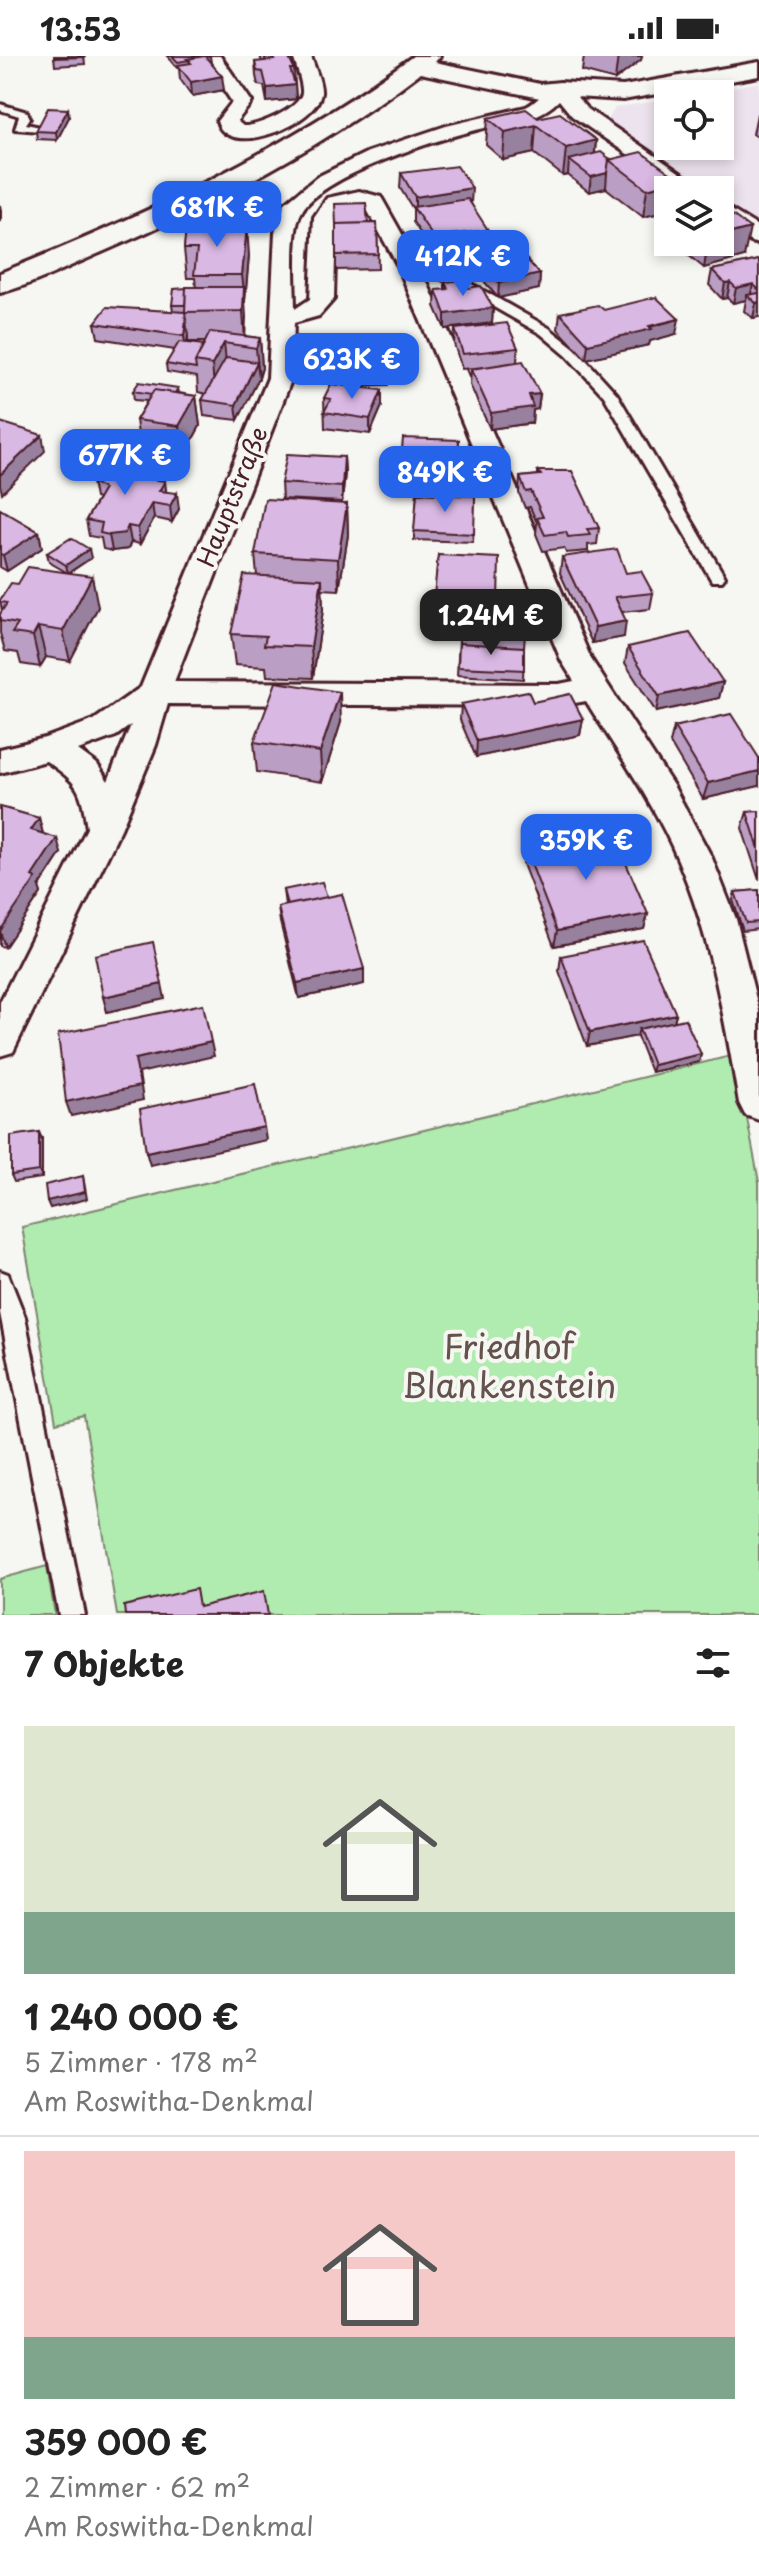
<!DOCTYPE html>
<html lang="de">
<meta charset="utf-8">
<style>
:root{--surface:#fff;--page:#f2f2f2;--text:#222;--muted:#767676;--line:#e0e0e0;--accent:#2563eb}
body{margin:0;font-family:"Playpen Sans",sans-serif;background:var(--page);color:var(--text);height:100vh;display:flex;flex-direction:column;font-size:30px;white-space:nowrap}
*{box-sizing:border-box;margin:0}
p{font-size:26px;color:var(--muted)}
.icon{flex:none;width:44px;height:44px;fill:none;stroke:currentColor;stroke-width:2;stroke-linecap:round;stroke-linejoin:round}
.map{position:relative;height:1559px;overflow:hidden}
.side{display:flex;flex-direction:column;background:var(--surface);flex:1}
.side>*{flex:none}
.tools{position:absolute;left:654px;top:24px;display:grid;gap:16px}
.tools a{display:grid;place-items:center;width:80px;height:80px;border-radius:0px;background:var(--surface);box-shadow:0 4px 12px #0003;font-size:40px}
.price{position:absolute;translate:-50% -68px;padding:0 18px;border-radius:16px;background:var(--accent);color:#fff;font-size:26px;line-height:52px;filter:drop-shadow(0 2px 4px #0008)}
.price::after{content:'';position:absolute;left:50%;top:48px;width:24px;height:18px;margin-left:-12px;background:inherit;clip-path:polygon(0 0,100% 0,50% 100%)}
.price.selected{background:#222;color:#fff}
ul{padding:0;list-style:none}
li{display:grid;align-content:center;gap:16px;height:424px;padding:0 24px}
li+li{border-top:2px solid var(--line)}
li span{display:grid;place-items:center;height:248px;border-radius:0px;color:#555}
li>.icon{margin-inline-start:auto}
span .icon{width:144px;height:144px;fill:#fffc;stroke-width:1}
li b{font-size:34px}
h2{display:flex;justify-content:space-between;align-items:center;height:96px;padding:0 24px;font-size:34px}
.status{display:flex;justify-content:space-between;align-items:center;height:56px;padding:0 40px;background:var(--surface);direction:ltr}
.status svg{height:22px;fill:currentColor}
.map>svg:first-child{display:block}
.built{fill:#ede3ee}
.green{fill:#b0ebb0;stroke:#7d856e;stroke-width:2}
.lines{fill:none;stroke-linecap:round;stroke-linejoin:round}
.lane-casing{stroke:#4a1f2b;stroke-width:6}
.street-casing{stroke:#4a1f2b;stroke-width:6}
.secondary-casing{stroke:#4a1f2b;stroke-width:6}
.lane{fill:#f6f6f2;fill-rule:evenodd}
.street{fill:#f6f6f2;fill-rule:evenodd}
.secondary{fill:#f6f6f2;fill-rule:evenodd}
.wall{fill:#bb9ec3;stroke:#4a1f2b;stroke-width:2;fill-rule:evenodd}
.shaded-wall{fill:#98819f;stroke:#4a1f2b;stroke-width:2}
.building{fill:#d9b8e3;stroke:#4a1f2b;stroke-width:2}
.labels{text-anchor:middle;stroke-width:8;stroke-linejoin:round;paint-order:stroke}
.far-street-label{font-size:24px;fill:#4a1f2b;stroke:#f6f6f2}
.near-park-label{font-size:34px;fill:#64524c;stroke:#f6f6f2}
</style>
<div class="status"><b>13:53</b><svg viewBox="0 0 49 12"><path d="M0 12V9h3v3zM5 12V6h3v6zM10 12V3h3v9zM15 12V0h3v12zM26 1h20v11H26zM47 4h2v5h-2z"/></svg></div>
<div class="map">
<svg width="759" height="1559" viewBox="0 0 759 1559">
<rect width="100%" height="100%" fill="#f6f6f2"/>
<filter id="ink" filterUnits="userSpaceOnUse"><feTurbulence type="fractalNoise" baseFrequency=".0125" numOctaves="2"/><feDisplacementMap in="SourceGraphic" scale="16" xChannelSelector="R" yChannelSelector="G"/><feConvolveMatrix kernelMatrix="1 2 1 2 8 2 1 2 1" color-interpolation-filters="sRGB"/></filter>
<g filter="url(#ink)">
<path class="built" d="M759,26v145l-39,-27v-10h-14l-98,-70 7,-12 53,-9v47h52v-52h-26z"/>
<path class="green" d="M735,999l24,127v433h-642l-33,-199 -28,7 -34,-196z
M47,1510l8,49h-55v-36z"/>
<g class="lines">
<defs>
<path id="lane" d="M0,48l27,8 3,6 -4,6 19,4 -5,3 -25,-2 4,-13 -19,-6z
M409,206l26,4 44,22 70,40 28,22 40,44 108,183 -3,4h-10l-108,-185 -37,-40 -26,-22 -70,-40 -43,-22 -23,-3 -2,-3z
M0,1215l8,3 17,43 60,298h-26l-59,-302z"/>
<path id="street" d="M202,0h18l32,46 -15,19 6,5c14,1 56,-17 59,-33 1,-10 -6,-26 -9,-37h18c3,11 11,26 10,37 -3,30 -93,68 -104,28l15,-19z
M560,27l7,2 19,23 119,82h-25l-108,-74 -13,-16c-21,22 -51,22 -79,29 -41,10 -156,45 -178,82 -12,20 -7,73 -7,98l15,-10 4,-82 13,-19 32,-7 22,6 39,69 171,393 83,128 38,71 24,61 23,92v109l-14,-5 -6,-12c-14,-82 -28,-166 -61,-243 -23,-56 -60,-107 -92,-159l-27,5 -391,-2 -12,41 -35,84 -108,223 -13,4v-54l87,-174c-6,-39 -7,-44 -41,-67l-46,12v-24l45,-11 49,-18 47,-33 127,-309 7,-146 10,-29 32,-26 51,-25 78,-26 80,-19c13,-6 21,-20 34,-24zM357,148l8,2 33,60 163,394 13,21 -15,3 -385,-2 118,-304 2,-55 25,-7 15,-17 2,-82 7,-9zM131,669l-23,56 -11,-17 -19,-14 38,-14z
M720,147l39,24v17l-8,-2 -31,-23z"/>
<path id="secondary" d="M413,0h27l-5,6 105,22 20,-2 63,4 136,-24v14l-136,24 -63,-4 -20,2 -120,-25c-97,74 -206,131 -318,179 -33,14 -67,32 -102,41v-20c146,-58 286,-123 413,-217z"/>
</defs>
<use href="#lane" class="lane-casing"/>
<use href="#street" class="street-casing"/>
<use href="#secondary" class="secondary-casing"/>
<use href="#lane" class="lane"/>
<use href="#street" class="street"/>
<use href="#secondary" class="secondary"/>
</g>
<path class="wall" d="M54,0h30l1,8 -30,2z
M167,0h43l1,7 13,27 -32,6 -12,-17 -1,-10z
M260,0h28l6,13 2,30 -29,3 -3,-16 -6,-1 -2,-9 -1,-14h7z
M584,0h58l-1,4 -26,20 -33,-9z
M68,53l1,8 -12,23 -20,-1 -1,-8z
M757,58h2v24l-6,-4z
M488,62h50l58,22 -1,14 85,26 -2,10h-10v48l-7,-6 3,-20 -21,5 -37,-29 -17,4 -21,-17 -5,1 -29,-23 -31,7 -17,-15z
M401,117l70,30 17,39 52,32 -1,15 -41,9 -19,-23 -20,3 -7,-13v-15l-19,3 -20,-31v-13l-13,-21z
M377,167l1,46 -42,1v-46z
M186,171l63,28 -4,46v35l15,2 2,30 -3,10 -21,42 -34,-4 -2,-16 4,-6 -8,-2 -1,-15 -30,-5 -1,-8 9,-14 -77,-12 -3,-15 78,-12 -1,-6 14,-17 10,-1 -1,-9h-8l-3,-29zM188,280v6h17l-1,3 -17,-2z
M672,186h48l24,15 -40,11z
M759,204v57l-6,1 -9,-7 2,-11 -13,3 -6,-5 -5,1 -13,-14 3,-15z
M445,226l22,6 26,20 -1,15 -47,6 -10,-23 1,-16h9z
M604,254l72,24 -26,7 -1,4 -63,14 -28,-30 2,-16z
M455,273l63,19 -1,14 23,32 -2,15 -5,1 -1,13 -42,6 -20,-44 1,-16 15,-2 -24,2 -8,-25z
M339,290l50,1 -1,38 -38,1 32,20 -12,28 -45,-6 -1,-30 16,-13z
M178,332l1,5 17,3 4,30 -17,31h-2l-8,15 -37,-6 -1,-8 5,-9 -4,-29 11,-19 -13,-1 -1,-9z
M459,384l-3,44 -57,-3 1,-8z
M344,401l1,16 -3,29 -60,-3 -1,-16z
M149,413l1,10 16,13 13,17 -7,13 -18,-4 -14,26 -9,-2 -3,7 -16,2 -9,-2 -2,-11 -12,-2 -3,-16 12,-21 -3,-1 -3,-16z
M538,415l61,57 -2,16 -9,1v6l-22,2 -2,-5 -21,3 -7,-17 1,-11 -7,-16 -5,1 -6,-15 1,-16 18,-2z
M417,437l58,3 -2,46 -59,-2z
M347,448l1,31 -9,55 -17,-1 1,21 -10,68 -46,-2 -1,-9 -31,-2 -4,-31 26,-58 -2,-22z
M0,453l39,23 3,16 -35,23 -7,-4z
M47,497l44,5 -22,15 29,34 -28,54 -24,-4 -6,10 -19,-3 -3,-11 -13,-2 -5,-18v-19l2,-3 -2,-11 18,-16 48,-12 -17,-10z
M438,499l60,45 28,24 -2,23 -1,32 -66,-4 4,-69 -27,-1z
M562,501l64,16 27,20 -3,16 -28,3 2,25 -32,6 -32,-70z
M628,591l95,35 -4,16 -63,14 -31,-49z
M461,648l122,15 -3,16 -104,22 -16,-37z
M341,666l-19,60 -65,-10 -3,-30z
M674,671l85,31v28l-56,13 -33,-56z
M0,751l39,11 4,16 18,19 -22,34 2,6 -36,54 -5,-1z
M759,755v69l-17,-52 5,-16z
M525,792l123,66 -4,15 -90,17 -31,-82z
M283,834l44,7 37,72v15l-65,14 -19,-76 -2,-15 7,-2z
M759,834v39l-16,2 -10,-31 2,-8z
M561,900l115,58 -2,7 27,33 -2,8 -48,10 -14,-36 -50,10 -28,-75z
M42,1083v39l-28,4 -3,-7z"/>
<path class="shaded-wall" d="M618,0h24l-1,4 -26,20z
M265,1h8l1,13 -8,1z
M222,20l2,14 -32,6 -1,-14z
M295,29l1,14 -29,3v-14z
M68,53l1,8 -12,23 -1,-8z
M536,69l-2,28 -31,7 2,-28z
M596,84l-3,29 -24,-9 -1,15 -5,1 3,-28z
M607,117l-1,15 -17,4 2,-15z
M680,124l-2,10h-10v15l-2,-1 -2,8 -21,5 4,-28z
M472,132l-1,15 -56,6v-12z
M0,149l2,12 -2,5z
M247,170l2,29 -4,46 1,16 -1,24 -2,-30 1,-20 -2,-16z
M750,172l-6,29 -40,11 4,-26h12v-6z
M488,174l-1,15 -54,8v-16z
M480,204l-1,15 -20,3 1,-15z
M540,218l-1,15 -41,9 1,-15z
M730,226l-3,16 -5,1 3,-16z
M753,228l-3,14 -3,-3 -1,5 -13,3 3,-15z
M759,246v15l-6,1 3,-15z
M493,252l-1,15 -47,6v-15z
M679,263l-3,15 -26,7 -1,4 -63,14 2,-15z
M186,264l2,16 -2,15 -2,-15z
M260,282l2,30 -3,10 -3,-30z
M224,287l3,30 -12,23 -3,-31z
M257,306l2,16 -21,42 -2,-15z
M382,334v16l-12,28v-15z
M540,338l-2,15 -5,1 -1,13 -42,6 1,-16 38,-18z
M196,340l4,30 -17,31 -4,-31z
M42,379l3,16 -43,42 -2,-8v-10z
M180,392l1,9 -8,15 -1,-9z
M344,401l1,16 -3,29v-15z
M149,413l2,16 -7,-7z
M165,425l2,16 -8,-6z
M177,437l2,16 -7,13 -2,-16z
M152,447l2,15 -14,26 -2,-16z
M347,448l1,31 -9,55 -1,-31z
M128,470l3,16 -3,7 -16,2 -3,-16z
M39,476l3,16 -35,23 -4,-16z
M89,493l2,9 -23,15 -2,-8z
M92,520l6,31 -28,54 -7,-30z
M322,523l1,31 -10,68 -2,-31z
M626,565l-2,16 -32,6 3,-16z
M38,571l8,30 -6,10 -7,-31z
M723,626l-4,16 -63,14 3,-16z
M340,636l1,30 -19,60 -2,-30z
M583,663l-3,16 -104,22 1,-16z
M759,715v15l-56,13 5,-16z
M39,762l4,16 -12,-4z
M57,782l4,15 -22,34 2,6 -36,54 -5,-16 32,-55z
M648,858l-4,15 -90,17 3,-15z
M364,913v15l-65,14 -2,-15z
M162,928l3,15 -58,13 -4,-15z
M676,958l-4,15h-33l-2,7 -50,10 3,-14z
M211,986l3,14 -75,17 4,27 -72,16 -5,-14 69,-43z
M701,998l-2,8 -48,10 2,-7z
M264,1071l2,13 -116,25 -4,-13z
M39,1076l3,7v39l-3,-7z
M83,1120l4,23 -37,9 -3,-7z"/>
<path class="building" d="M54,0h29l1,1 -30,1z
M172,0h33l-18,3 2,1 -11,2z
M205,0l17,20 -31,6 -13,-17 13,-2 -4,-4z
M264,0h24l6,13h-4l5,16 -28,3 -4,-16 -6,-1 -2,-9 20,-2 -2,-3h-8z
M48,52l20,1 -12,23 -20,-1z
M526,53l12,9 22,-5 36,27 -30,8 -30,-23 -31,7 -17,-14z
M601,96l9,7 -1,1 -2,13 -16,4 -22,-17z
M641,96l39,28 -33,9 -38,-29z
M457,110l15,22 -57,9 -14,-24z
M468,143l20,31 -55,7 -20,-30z
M366,147l2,20 -32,1 -1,-20z
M720,150l30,22 -30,8z
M377,167l1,31 -42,1v-31z
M247,170l-5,49h-48l3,-26h-13l2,-22z
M507,182l33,36 -41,9 -19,-23 -20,3 -7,-14z
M759,204v30l-6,-6 -17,4 -6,-6 -5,1 -13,-13z
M464,224l3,8 14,-2 12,22 -48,6 -9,-24 12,-1 -3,-7z
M186,231h58l-1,24 -58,1z
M186,232l-1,17h-13l2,-16z
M759,237v9l-3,1 -9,-8z
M656,241l23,22 -30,7 3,3 -64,15 -28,-31 38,-8 6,5z
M107,251l78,5 1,8 -2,16 -89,-13z
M507,267l11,25 -55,6 -8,-25z
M210,276l50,6 -4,10 -32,-5 -12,22 -17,-3z
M379,285v6h10l-1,23 -48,1 -1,-25h20l1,-4z
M179,286l25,3 -9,17 1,7 -30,-5z
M226,302l31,4 -21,43 -34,-5z
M523,305l17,33 -11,1 4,12 -42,6 -20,-44z
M139,326l39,6 -3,5 -21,-3 -3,4 -18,-3z
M331,328l51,6 -12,29 -46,-7 7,-13 -7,-1z
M154,334l42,6 -17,30 -43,-6z
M0,366l42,13 -42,40z
M403,382l56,2 -2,35 -57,-2z
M144,387l36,5 -8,15 -37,-5z
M287,398l57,3 -2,30 -61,-4z
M106,403l43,10 -5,9 21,3 -6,10 18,2 -7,13 -18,-3 -14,25 -10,-2 -3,7 -16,2 -9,-2 2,-10 -16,-3 18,-31 -12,-7z
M538,415h34l27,57 -12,1 3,6 -22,2 -2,-5 -21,3 -8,-17 6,-1 -12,-26 -5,1 -6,-15 21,-2z
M417,437l58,3 -1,38 -60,-3z
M265,443l82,5 -9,55 -83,-5z
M0,453l39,23 -36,23 -3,-1z
M71,482l18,11 -23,16 -19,-12z
M617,493l9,24 15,-2 12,22 -38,4 11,24 -31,6 -33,-70z
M438,499l61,3 -1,42 -64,-4z
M28,511l64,9 -29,55 -25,-4 -5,9 -21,-3 6,-9 -18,-3v-7l7,-11 -7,-1v-2l11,-17 7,1z
M244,519l78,4 -11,68 -47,-2 2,-9 -35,-2z
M461,542l66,4 -1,22 -66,-3z
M690,577l33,49 -64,14 -31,-49z
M459,587l65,4v23l-66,-3z
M276,626l64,10 -20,60 -66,-10z
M528,635l5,11 37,-8 13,25 -106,22 -16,-37z
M731,658l28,44v13l-51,12 -34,-56z
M0,751l39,11 -8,12 26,8 -25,38 4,2 -36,53z
M759,755v38l-12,-37z
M613,777l35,81 -91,17 -32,-83z
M322,826l5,15 -40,8 -4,-15z
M759,834v32l-13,1 -11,-31z
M342,838l22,75 -67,14 -19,-76z
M643,884l33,74 -86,18 -29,-76z
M153,886l9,42 -59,13 -8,-42z
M203,948l8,38 -76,17 5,27 -74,16 -8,-68z
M685,963l16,35 -48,11 -14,-36z
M255,1028l9,43 -118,25 -6,-43z
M39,1076v39l-28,4v-39z
M83,1120l2,16 -38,9 -2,-16z
M196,1533l3,18 65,-16 4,24h-143l-1,-9z"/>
</g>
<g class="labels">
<g class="far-street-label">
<text transform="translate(233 441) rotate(-68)" y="8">Hauptstraße</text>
</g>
<g class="near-park-label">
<text x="509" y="1303">Friedhof<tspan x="509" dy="39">Blankenstein</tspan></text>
</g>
</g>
</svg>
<div class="tools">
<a><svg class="icon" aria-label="locate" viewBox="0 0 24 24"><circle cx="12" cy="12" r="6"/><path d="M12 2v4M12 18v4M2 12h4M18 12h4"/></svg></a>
<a><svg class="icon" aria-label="layers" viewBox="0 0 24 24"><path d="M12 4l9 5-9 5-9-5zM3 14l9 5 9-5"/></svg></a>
</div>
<b class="price" style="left:217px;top:193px">681K €</b>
<b class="price" style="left:463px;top:242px">412K €</b>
<b class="price" style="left:352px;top:345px">623K €</b>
<b class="price" style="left:125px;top:441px">677K €</b>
<b class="price" style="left:445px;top:458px">849K €</b>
<b class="price selected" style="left:491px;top:601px">1.24M €</b>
<b class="price" style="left:586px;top:826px">359K €</b>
</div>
<section class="side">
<h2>7 Objekte<svg class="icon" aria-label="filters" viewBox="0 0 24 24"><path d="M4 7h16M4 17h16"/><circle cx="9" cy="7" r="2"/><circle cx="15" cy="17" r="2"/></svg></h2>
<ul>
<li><span style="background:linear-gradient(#dfe7d0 75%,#7fa58c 0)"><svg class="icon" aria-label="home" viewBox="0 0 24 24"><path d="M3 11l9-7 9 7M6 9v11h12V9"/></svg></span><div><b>1 240 000 €</b><p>5 Zimmer · 178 m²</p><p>Am Roswitha-Denkmal</p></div></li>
<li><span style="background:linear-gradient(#f6c9c9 75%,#7fa58c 0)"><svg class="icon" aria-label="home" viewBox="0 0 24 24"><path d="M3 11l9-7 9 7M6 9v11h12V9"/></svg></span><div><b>359 000 €</b><p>2 Zimmer · 62 m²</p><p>Am Roswitha-Denkmal</p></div></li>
</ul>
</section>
